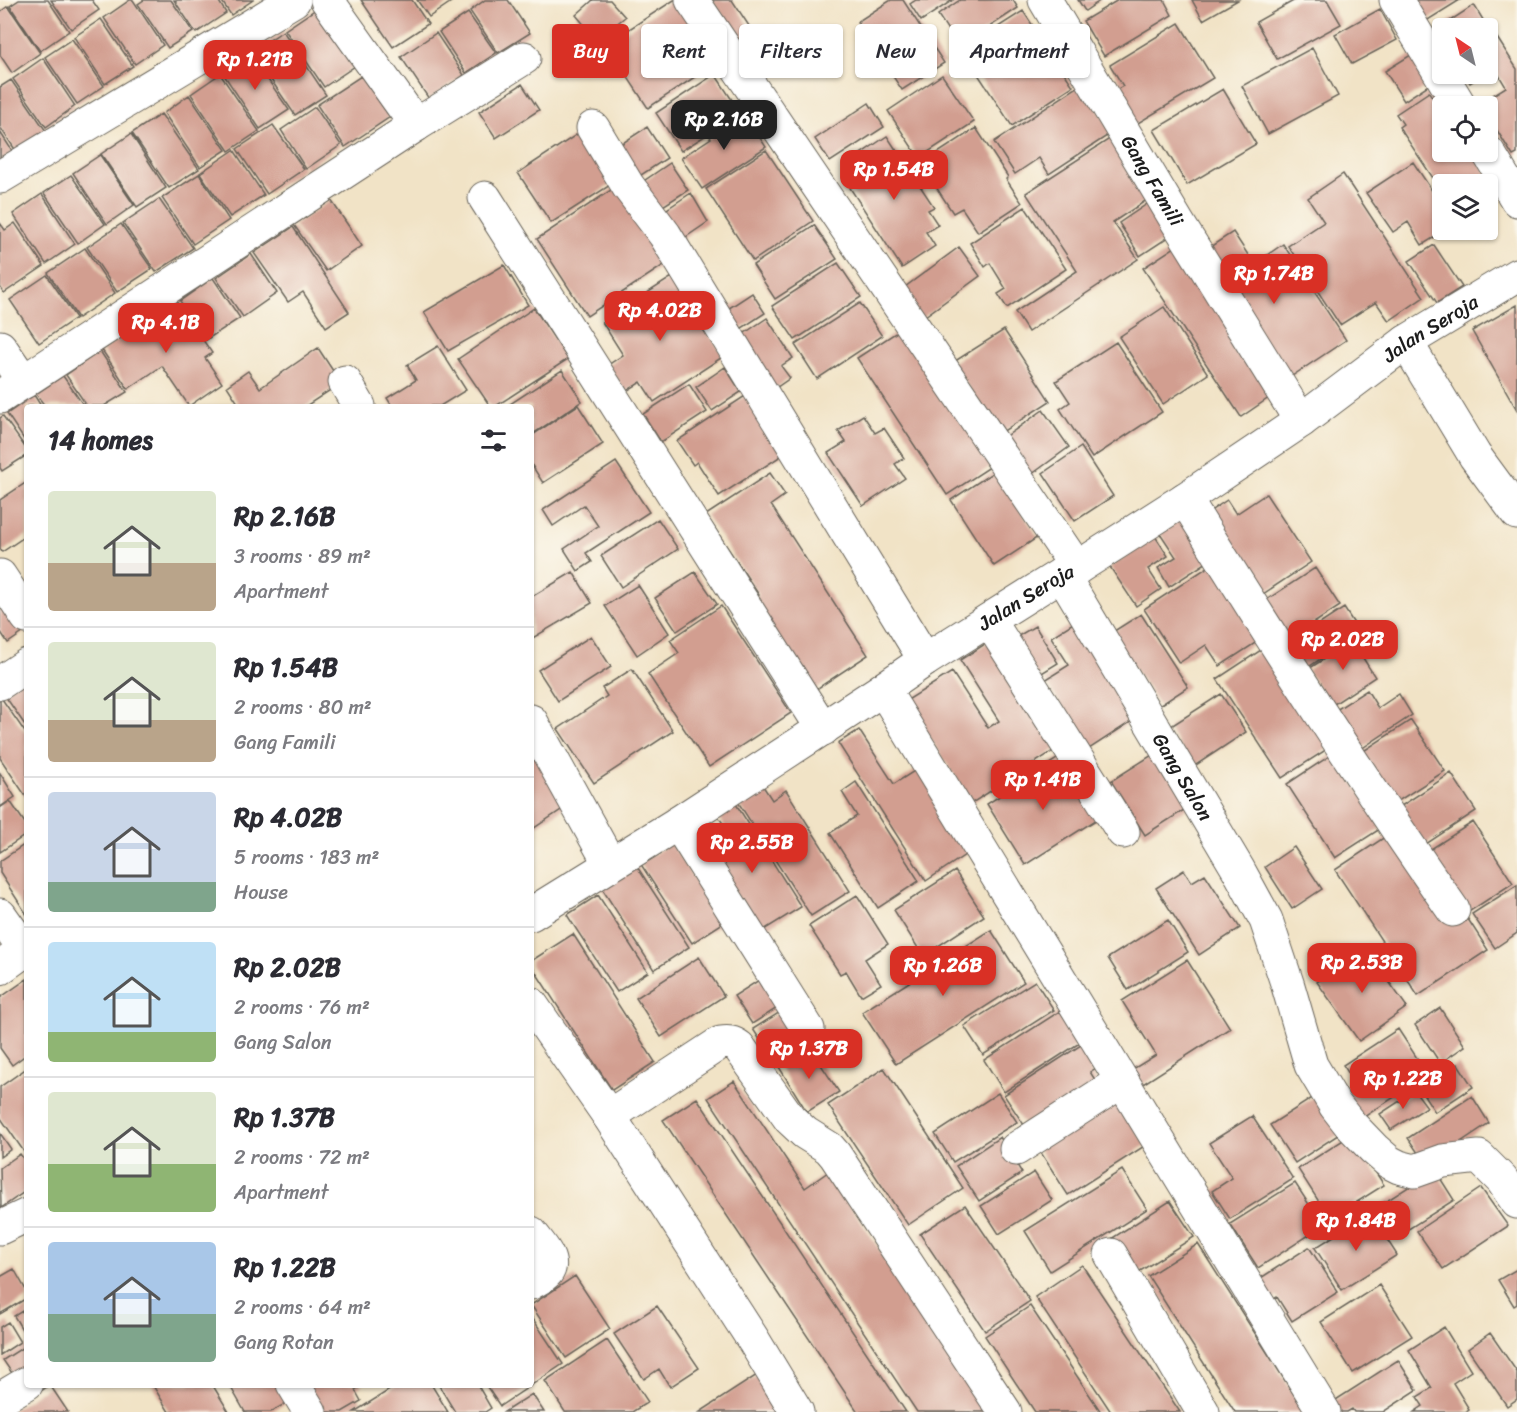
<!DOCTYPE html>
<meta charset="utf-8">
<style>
:root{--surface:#fff;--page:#f7f7f7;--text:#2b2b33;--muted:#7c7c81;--line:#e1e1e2;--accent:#d93025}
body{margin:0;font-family:Sriracha,sans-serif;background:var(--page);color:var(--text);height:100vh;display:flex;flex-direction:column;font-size:22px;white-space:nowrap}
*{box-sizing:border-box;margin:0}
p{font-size:20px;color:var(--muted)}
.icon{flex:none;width:33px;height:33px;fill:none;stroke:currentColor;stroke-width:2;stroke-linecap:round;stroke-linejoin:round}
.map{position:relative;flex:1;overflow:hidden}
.drawer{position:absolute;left:24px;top:404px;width:510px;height:984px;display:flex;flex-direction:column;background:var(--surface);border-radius:6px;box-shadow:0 2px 4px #0004}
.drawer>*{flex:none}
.top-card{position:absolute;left:552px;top:24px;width:570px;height:54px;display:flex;gap:12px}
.needle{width:39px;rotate:325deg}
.controls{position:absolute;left:1432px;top:18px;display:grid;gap:12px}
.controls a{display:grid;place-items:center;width:66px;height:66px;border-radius:6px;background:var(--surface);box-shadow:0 2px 4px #0004;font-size:30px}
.price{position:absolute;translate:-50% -51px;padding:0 14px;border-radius:12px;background:var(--accent);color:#fff;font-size:20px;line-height:39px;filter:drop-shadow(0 2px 3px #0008)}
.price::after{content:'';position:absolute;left:50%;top:36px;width:18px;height:14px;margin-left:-9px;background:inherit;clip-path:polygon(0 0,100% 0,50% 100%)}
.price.on{background:#222;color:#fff}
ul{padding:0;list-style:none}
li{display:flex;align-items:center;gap:18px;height:150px;padding:0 24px}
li+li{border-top:2px solid var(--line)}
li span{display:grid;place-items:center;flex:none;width:168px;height:120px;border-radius:6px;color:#555}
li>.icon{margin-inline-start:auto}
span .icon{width:72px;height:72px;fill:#fffc;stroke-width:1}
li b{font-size:26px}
h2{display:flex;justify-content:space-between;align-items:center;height:72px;padding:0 24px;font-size:26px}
.pill{padding:0 21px;border-radius:6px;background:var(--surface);box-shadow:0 2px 4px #0004;font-size:21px;line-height:54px}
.pill.on{background:var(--accent);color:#fff}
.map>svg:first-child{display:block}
.building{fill:#d29e90}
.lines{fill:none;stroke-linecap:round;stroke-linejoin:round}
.minor-casing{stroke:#676258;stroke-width:35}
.minor{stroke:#fff;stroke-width:33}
.labels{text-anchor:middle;stroke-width:4.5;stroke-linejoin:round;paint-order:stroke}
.street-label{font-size:20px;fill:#1c1c1c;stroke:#fbf7ec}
</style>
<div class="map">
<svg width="1517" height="1412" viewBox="0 0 1517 1412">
<rect width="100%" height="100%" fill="#fbf7ec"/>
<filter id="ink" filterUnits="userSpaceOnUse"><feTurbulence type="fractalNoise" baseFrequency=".0167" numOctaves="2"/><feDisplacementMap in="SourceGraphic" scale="12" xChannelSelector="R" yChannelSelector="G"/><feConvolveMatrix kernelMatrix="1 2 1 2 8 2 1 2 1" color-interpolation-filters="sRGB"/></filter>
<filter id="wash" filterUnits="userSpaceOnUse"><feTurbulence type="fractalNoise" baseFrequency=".008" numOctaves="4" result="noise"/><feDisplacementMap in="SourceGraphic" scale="24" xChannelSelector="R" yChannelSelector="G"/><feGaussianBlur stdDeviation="1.35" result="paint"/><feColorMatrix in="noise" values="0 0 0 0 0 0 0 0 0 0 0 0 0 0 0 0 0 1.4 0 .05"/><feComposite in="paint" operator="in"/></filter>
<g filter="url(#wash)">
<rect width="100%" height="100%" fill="#f1e3c6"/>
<g id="blocks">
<path class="building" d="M19,0h29l21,31 -29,20 -30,-45z
M51,0h41l7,10 -28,19z
M130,0h3l30,45 -28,19 -31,-46z
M144,0h27l22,32 -25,16 -30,-44z
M174,0h44l8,13 -30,20z
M221,0h32l-22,15z
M361,0h51l16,24 -35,23z
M417,0h37l-25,17z
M485,0h23l22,33 -32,20 -28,-42z
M593,0h17l15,17 -28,23 -21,-25z
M674,0h9l39,59 -74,49 -42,-64z
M712,0h20l44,67 -14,9z
M891,0h12l41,63 -42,27 -45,-68z
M916,0h37l-32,21 -11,-17z
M960,0h53l5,8 -59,39 -21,-32z
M1078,0h23l-16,11z
M1118,0h46l8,15 -68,41 -21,-35z
M1192,0h46l-35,20z
M1295,0h32l14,24 -64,35 -21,-37z
M1409,0h51l-37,23z
M1474,5l14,23h-45v6l-4,-6z
M8,6l32,47 -28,20 -12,-18v-43z
M319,7l39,57 -34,23 -39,-57z
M1380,9l17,31 -45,24 -17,-30z
M1023,11l50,75 -61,40 -50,-76z
M468,13l28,40 -30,20 -27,-41z
M101,19l32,47 -28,18 -31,-47z
M1179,23l34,55 -85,51 -21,-34 16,-9 -13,-21z
M283,31l43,64 -31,20 -43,-63z
M436,33l28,42 -35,24 -28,-42z
M1494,33l23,36v85l-4,2 -25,-40v-10h-6l-2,-3 26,-16 -12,-20 -6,4v-34z
M72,39l32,47 -27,18 -32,-47z
M1312,48l26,48 -70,38 -26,-48z
M1414,53l19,29 -29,19 -19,-30z
M250,54l39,56 -29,19 -38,-57z
M43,58l32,48 -29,21 -33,-48z
M220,74l39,57 -30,20 -38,-57z
M715,74l23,35 -33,21 3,4 -27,17 -25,-38z
M1464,74h20l-14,9z
M942,75l32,47 -55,36 -31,-47z
M361,76l29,41 -45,30 -28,-42z
M11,80l35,51 -30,20 -16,-24v-40z
M522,84l17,26 -43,28 -17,-26z
M1082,84l31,48 -64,42 -10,-16 -24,16 -21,-32z
M1223,89l33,55 -69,41 -33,-55z
M1429,92l7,11 3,-2 4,5v46h30l25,38 -10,7v-13h-45v9l-44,-66 4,-3 -7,-10z
M189,95l37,55 -26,17 -36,-54z
M869,103l15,24 -54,35 -15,-23z
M315,107l26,38 -35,24 -25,-39z
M743,112l23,35 -64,42 -21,-31 30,-20 -2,-3z
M161,114l38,55 -30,19 -37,-55z
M273,125l31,44 -37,25 -30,-45z
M647,127l20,31 -35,23 -20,-31z
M976,128l32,49 -2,2 16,24 -44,29 -16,-24 -9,5 -32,-49z
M582,131l33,51 -64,41 -33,-50z
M0,132l13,20 -13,9z
M131,134l35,54 -29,19 -36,-53z
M887,136l47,71 -6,3 10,15 -12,7 9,14 -33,22 -52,-80 11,-8 -12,-18z
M1114,136l39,60 -40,26 25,37 -110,73 -13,-20 62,-41 -51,-78z
M234,150l30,45 -34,22 -30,-44z
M766,150l47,71 -60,40 -47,-72z
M100,155l34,50 -27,19 -34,-51z
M1413,162l30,45v23h3l-24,15 -14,-23 -15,10 -27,-39z
M670,163l18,27 -36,23 -17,-26z
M199,174l30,46 -36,24 -31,-46z
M1343,174l81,123 -35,24 -13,-19 -36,23 -52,-79 36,-24 -16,-24z
M71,175l34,49 -27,19 -34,-50z
M620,184l50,77 -83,55 -50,-77z
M691,193l17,29 -34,23 -19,-28z
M42,194l33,50 -29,20 -33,-50z
M159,199l34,49 -37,24 -33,-49z
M331,200l31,46 -36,25 -32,-46z
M1153,200l22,33 -35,23 -21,-33z
M1025,207l41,62 -59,39 -9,-14 8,-5 -16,-26 -5,4 -15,-24z
M0,223l5,7 10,-7 29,43 -40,27 -4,-6z
M121,224l31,45 -35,23 -30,-45z
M814,225l23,34 -62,40 -22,-34z
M293,227l56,85 -23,15 -23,-35 -15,10 -34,-49z
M1233,232l21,32 29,-20 63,96 -63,42 -84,-128z
M1178,245l98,148 -35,24 -98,-149z
M1434,245l28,42 -25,16 -28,-42z
M959,247l21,29 -59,43 -20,-29z
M85,248l30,45 -37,25 -30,-45z
M251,254l26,39 -34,24 -27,-39z
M838,263l23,34 -66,43 -23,-34z
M504,265l24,40 -80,46 -24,-39z
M47,275l29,43 -37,25 -29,-43z
M672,277l52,79 -70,46 -13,-20 -16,10 -17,-27 15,-10 -21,-33z
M213,278l27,40 -34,22 -26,-39z
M752,293l13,20 -32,21 -13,-20z
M176,301l36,52 -7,5 17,25 -33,23 -27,-40 -34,23 -26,-39 34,-22 1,1 2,-1 -1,-1z
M860,303l22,33 -65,43 -22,-34z
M1517,305v105l-45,-79z
M1164,307l44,67 -45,30 -44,-67z
M534,308l34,51 -72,47h-6l-32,-47z
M767,318l26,40 -12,8 9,12 -20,14 -34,-53z
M903,328l90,137 -46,30 -90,-137z
M1004,330l46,71 -51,33 -47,-71z
M1116,342l46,70 -70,46 -32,-49 10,-7 -14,-21z
M438,346l28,44 -26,16h-48l-5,-8 29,-18 -9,-15z
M318,348l23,35 -35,23h-73l5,-3 -11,-17 21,-15 12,17z
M100,351l27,41 -23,14h-17l-21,-31z
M725,367l16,25 -29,19 -16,-24z
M562,370l20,31 -51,34v-29h-24z
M63,376l21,30h-39l-9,-12z
M689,384l18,28 -46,30 -18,-28z
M34,395l7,11h-14v38l-20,-30z
M745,396l39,58 -65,42 -22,-34 -4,3 -16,-24z
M578,405l25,39 -60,39 -12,-19v-28z
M1043,410l26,37 -41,30 -27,-37z
M863,415l12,18 9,-5 20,30 -9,6 10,14 -42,28 -35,-53 18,-11 -8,-11z
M3,416l24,34v5l-25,16 -2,-3v-50z
M1081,447l32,49 -38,25 -32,-48z
M616,462l33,50 -63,41 6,9 -14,9 -14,-22 34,-23 -14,-21 -31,21 -10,-16z
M995,471l43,66 -44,29 -43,-66z
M770,473l15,22 -14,10 97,150 -56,37 -60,-92 7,-5 -53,-80z
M27,482v53l-25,17 -2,-3v-49z
M1266,494l45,68 -54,36 -54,-82 24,-16 9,14z
M1187,515l28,42 -46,30 -11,-19 18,-11 -16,-24z
M658,519l20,30 -57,38 -20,-31z
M1155,536l13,20 -20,13 13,20 -25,17 -26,-39z
M1214,563l49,75 -43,28 -14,-21 -27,18 -35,-54z
M1315,568l25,38 -55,36 -25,-38z
M573,572l19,31 -61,36v-42z
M695,572l22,32 -40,27 -22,-33z
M638,585l31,48 -32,22 -32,-49z
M0,587l27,43 -19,13 -8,-12z
M721,606l70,107 -82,54 -61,-93 31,-21 -9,-13z
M1344,608l16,25 -56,37 -16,-25z
M1141,614l47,73 -29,19 -48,-73z
M1081,618l62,96 -54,35 -44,-69 24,-15 -18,-28z
M1035,626l23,37 -21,13 -24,-37z
M1361,635l11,17 -9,6 12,19 -44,29 -24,-36z
M591,636l20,31 -53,34 -20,-31z
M996,637l68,107 -92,59 -66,-102 46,-29 36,56 11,-7 -39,-61z
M1267,646l65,100 -50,32 -65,-99z
M632,669l41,62 -79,52 -36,-54 49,-33 -5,-8z
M27,676v52l-24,-35z
M1367,690l11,18 21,-14 13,21 -51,34 -25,-39z
M1221,694l25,38 -53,35 -25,-39z
M2,699l25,36v63l-27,-40v-58z
M1411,720l34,51 -50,32 -33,-51z
M859,730l35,54 28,-18 52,83 -48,32 -88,-138z
M531,740l42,62 -42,28z
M1160,750l35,53 -50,32 -34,-54z
M1334,753l49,74 -48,31 -48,-74z
M1060,757l39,61 -74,47 -38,-61z
M0,773l15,24 -15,10z
M1451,773l25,38 -59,39 -25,-38z
M856,782l63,99 -41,27 -48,-75 27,-17 -15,-24z
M763,786l9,14 14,-10 64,101 -39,25 -73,-114z
M10,801l17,25v8l-27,18v-44z
M736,804l65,103 -42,26 -51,-79 25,-15 -15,-23z
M1473,822l40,61 -49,32 -41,-61z
M1394,831l72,85 22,34 -70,46 -83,-126z
M27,843v72l-27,-42v-12z
M671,843l52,80 -31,20 -52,-80z
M1294,847l28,42 -30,20 -27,-42z
M636,865l53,82 -35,23 -53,-83z
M1184,870l8,12 13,-8 35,54 -41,27 -43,-67z
M955,871l29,45 -61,40 -29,-46z
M1517,885v48l-22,15 -23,-34z
M598,895l50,77 -31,20 -50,-77z
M857,895l31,49 -23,15 16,25 -20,12 -15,-25 -6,3 -31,-48z
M1168,920l20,32 -60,38 -20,-32z
M991,930l33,52 -128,82 -34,-52z
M573,934l82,128 -43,28 -81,-125v-4z
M1365,948l42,59 -48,34 -42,-59z
M699,957l25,39 -63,41 -25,-39z
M1187,960l43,68 -87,56 -10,-15 23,-14 -34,-54z
M767,975l18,28 -33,21 -18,-28z
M27,979v75l-15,11 -12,-17v-50z
M1035,981l19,29 -71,45 -19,-29z
M1440,1008l25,38 -25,17 -25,-38z
M785,1009l21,33 -31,21 -22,-34z
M1060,1011l21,31 -77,50 -20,-32z
M1398,1029l30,46 -67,44 -15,-24 12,-8 -15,-22z
M1084,1043l15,23 -9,6 11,17 -71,45 -26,-39z
M810,1048l29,44 -32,20 -28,-45z
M1458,1064l15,23 -38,25 -15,-23z
M27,1068v88l-27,-39v-30z
M884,1068l79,120 -55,37 -80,-120z
M734,1081l71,107 23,-16 159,240h-70l-209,-314z
M1415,1091l12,16 -36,23 -11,-16z
M998,1093l19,29 -64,40 -18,-28z
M1320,1093l24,38 -49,32 -25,-38z
M1114,1096l32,49 -78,50 -32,-50z
M1472,1096l17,27 -63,42 -18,-27z
M697,1098l209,314h-48l-195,-292z
M1252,1116l41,63 -63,40 -18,-28 20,-13 -23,-35z
M0,1133l11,16 -11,8z
M1351,1135l33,50 -54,34 -32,-50z
M1000,1137l22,36 -43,28 -23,-35z
M20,1154l7,10v26l-26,18 -1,-40z
M1122,1170l25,39 -97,62 -25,-40z
M1435,1170l19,30 -58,37 -19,-30z
M1034,1172l18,28 -53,34 -18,-28z
M1295,1183l28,43 -65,42 -28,-44z
M1481,1188l27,38 -65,43 -26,-38z
M1170,1201l24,36 -60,38 -23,-36z
M965,1205l65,96 -45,30 -65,-97z
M1370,1213l27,42 -55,35 -27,-42z
M1198,1244l107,168h-70l-87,-136z
M1309,1247l29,45 -46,29 -15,-24 -8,5 -13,-21z
M1082,1265l98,147h-69l-76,-115z
M14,1269l13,23v6l-27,16v-37z
M1517,1269v35l-3,2 -16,-26z
M575,1276l35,53 -44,29 -35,-53z
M1379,1285l33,51 -59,37 -32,-51z
M657,1306l42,62 -29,19 -11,-18 -15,10 -30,-45z
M1030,1306l71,106h-66l-50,-76z
M27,1308v30l-13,-22z
M531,1316l32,48 -63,42 -15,-22h46z
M8,1322l12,20 -20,13v-28z
M1444,1327l27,44 -18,12 16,26 -4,3h-51l9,-6 -6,-9 15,-9 -23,-38z
M1490,1333l27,39v27l-10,7 -39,-57z
M607,1340l41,62 -16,10h-67l-20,-31z
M25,1346l2,3v23l-11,7 -13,-19z
M1398,1360l19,30 -34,22h-29l-2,-3 -5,3h-10l-6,-9z
M760,1373l26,39h-86z
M152,1384h60l17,28h-60z
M229,1384h55l9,15 -22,13h-26z
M303,1384h61l-9,6 6,11 -19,11h-22z
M399,1384h32l17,28h-94z
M438,1384h39l14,24 -6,4h-30z
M50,1385l18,27h-54l-1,-2z
M532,1394l12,18h-40z"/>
</g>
</g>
<g filter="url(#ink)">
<use href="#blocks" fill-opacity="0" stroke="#676258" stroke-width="1.5"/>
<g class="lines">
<defs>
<g id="minor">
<path d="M327,0l89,125"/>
<path d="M692,0l385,568"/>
<path id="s1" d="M1045,0l133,223 123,198"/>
<path d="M1396,0l64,106"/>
<path d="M593,128l35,58 37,49 260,425"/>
<path d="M1488,152l29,48"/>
<path d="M0,177l294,-177"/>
<path d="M485,198l338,531"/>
<path d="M1406,342l69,114 42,57"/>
<path d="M0,347l24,35"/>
<path d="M345,382l14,24"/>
<path d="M0,397l416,-272 108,-67"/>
<path d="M1185,499c86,139 174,277 268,411"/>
<path id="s2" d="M1062,574l176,295 28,51 22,66 23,79 24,40 14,18 25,26 15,13 10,5 16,4 28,-10 36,-4 23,23 15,22"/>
<path d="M0,576l27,41"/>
<path d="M989,620l134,212"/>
<path d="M0,683l27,-18"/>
<path d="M883,689l441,723"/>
<path d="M531,721l79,143"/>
<path d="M678,823l130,206"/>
<path id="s3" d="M531,914l147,-91 205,-134 42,-29 137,-86 15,-6 108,-69 116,-78 105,-79 111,-67"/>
<path d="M0,915l27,38"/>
<path d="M0,968l25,-18"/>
<path d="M531,1004l78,112 145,225 43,71"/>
<path d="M609,1116l111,-73c8,-1 13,-1 19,4l51,72 15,14 24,15 6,7 170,257"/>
<path d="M1016,1149l106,-68"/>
<path d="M0,1228l27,-13"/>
<path d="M531,1233c7,10 25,27 16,39 -4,5 -11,8 -16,11"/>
<path d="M1111,1255l92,157"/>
<path d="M293,1384l17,28"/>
<path d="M0,1399l27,-16"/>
</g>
</defs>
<use href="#minor" class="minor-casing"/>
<use href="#minor" class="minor"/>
</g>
</g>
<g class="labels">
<g class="street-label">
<text dy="7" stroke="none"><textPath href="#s1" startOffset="210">Gang Famili</textPath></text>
<text dy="7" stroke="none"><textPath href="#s3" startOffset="1074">Jalan Seroja</textPath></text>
<text dy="7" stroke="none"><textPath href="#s3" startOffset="588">Jalan Seroja</textPath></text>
<text dy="7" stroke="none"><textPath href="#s2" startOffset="236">Gang Salon</textPath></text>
</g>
</g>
</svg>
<div class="controls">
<a><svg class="needle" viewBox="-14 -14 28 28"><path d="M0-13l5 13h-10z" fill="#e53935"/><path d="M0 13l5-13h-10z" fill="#7c7c81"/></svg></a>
<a><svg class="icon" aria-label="locate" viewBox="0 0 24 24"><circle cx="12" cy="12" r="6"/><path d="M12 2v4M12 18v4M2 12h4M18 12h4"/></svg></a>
<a><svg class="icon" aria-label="layers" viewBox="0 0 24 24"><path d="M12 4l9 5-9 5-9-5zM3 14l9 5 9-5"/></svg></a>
</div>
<b class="price" style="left:255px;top:91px">Rp 1.21B</b>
<b class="price on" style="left:724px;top:151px">Rp 2.16B</b>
<b class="price" style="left:894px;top:201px">Rp 1.54B</b>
<b class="price" style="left:1274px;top:305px">Rp 1.74B</b>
<b class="price" style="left:660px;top:342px">Rp 4.02B</b>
<b class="price" style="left:166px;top:354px">Rp 4.1B</b>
<b class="price" style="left:1343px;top:671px">Rp 2.02B</b>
<b class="price" style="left:1043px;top:811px">Rp 1.41B</b>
<b class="price" style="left:752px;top:874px">Rp 2.55B</b>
<b class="price" style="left:1362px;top:994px">Rp 2.53B</b>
<b class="price" style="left:943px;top:997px">Rp 1.26B</b>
<b class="price" style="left:809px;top:1080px">Rp 1.37B</b>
<b class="price" style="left:1403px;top:1110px">Rp 1.22B</b>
<b class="price" style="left:1356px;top:1252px">Rp 1.84B</b>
<div class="top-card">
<a class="pill on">Buy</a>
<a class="pill">Rent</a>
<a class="pill">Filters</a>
<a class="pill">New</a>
<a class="pill">Apartment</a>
</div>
<section class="drawer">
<h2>14 homes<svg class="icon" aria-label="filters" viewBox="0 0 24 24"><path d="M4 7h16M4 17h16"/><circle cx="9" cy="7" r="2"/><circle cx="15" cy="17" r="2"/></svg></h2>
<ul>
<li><span style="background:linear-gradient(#dfe7d0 60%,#b9a48a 0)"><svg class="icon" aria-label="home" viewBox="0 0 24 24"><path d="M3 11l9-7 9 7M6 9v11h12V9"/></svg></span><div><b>Rp 2.16B</b><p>3 rooms · 89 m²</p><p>Apartment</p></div></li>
<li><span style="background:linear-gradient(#dfe7d0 65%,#b9a48a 0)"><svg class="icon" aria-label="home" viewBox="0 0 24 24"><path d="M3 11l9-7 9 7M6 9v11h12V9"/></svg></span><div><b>Rp 1.54B</b><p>2 rooms · 80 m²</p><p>Gang Famili</p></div></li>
<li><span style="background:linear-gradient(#c9d6e8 75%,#7fa58c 0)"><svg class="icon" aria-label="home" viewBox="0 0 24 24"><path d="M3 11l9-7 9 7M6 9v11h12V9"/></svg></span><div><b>Rp 4.02B</b><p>5 rooms · 183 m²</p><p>House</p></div></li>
<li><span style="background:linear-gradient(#bfe0f5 75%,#8fb573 0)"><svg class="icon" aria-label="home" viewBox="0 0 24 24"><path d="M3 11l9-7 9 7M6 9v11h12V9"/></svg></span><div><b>Rp 2.02B</b><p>2 rooms · 76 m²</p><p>Gang Salon</p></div></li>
<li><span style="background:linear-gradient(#dfe7d0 60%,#8fb573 0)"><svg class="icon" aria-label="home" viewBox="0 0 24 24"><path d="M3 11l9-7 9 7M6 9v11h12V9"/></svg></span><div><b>Rp 1.37B</b><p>2 rooms · 72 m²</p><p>Apartment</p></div></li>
<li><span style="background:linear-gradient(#a9c7e8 60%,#7fa58c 0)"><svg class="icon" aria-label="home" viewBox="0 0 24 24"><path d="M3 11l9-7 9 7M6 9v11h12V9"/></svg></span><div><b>Rp 1.22B</b><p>2 rooms · 64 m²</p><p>Gang Rotan</p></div></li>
</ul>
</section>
</div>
